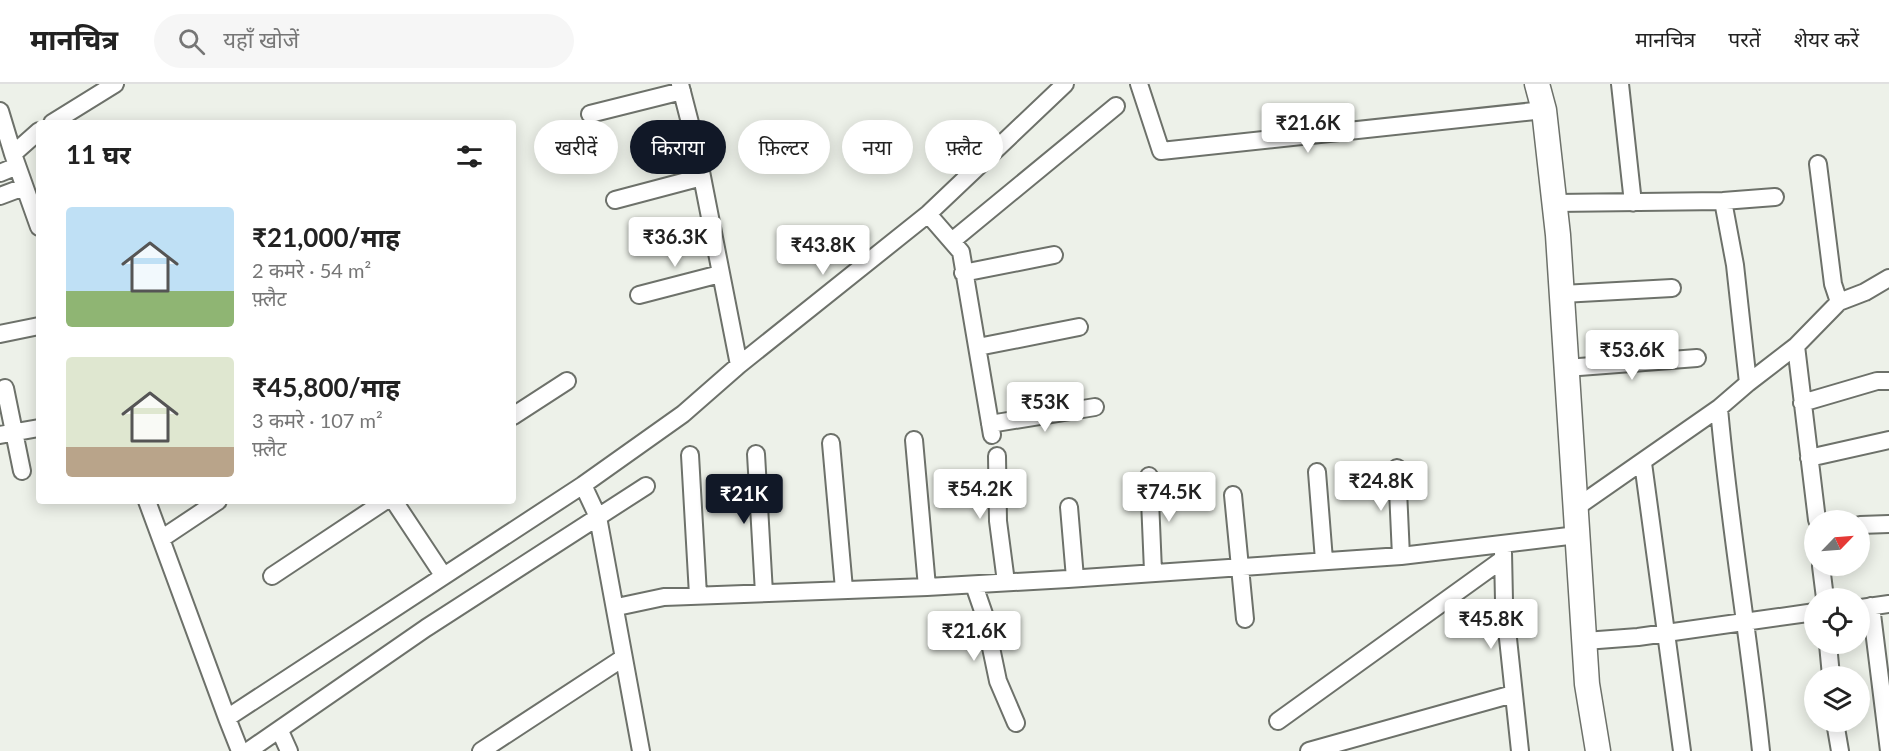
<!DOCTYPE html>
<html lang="hi">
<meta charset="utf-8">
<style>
:root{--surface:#fff;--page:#f6f6f6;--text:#222;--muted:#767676;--line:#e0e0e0;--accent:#111827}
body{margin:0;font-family:Lato,"Noto Sans Devanagari",sans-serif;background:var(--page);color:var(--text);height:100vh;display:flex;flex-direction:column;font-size:22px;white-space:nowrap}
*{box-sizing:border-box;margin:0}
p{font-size:20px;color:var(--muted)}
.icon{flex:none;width:33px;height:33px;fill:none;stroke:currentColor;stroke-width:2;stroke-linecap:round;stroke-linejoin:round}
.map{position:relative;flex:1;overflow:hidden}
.sheet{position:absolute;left:36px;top:36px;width:480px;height:384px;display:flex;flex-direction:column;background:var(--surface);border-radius:6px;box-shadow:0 3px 15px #0003}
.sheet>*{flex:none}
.hud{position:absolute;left:534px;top:36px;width:570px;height:54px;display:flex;gap:12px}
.needle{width:39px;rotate:65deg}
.tools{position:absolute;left:1804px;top:426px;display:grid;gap:12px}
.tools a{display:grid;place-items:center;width:66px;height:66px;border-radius:50%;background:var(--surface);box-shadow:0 3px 15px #0003;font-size:30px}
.price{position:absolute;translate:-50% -51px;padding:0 14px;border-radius:6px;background:#fff;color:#222;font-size:20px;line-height:39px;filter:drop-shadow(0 2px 3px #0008)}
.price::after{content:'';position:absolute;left:50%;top:36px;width:18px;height:14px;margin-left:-9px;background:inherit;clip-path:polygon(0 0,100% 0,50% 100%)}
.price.on{background:var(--accent);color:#fff}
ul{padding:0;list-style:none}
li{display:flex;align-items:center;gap:18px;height:150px;padding:0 30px}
li span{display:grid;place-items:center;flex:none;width:168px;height:120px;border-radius:6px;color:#555}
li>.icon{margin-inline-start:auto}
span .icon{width:72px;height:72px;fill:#fffc;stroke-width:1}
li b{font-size:26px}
h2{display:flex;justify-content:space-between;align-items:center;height:72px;padding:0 30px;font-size:26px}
.chip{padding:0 21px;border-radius:27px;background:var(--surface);box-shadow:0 3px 15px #0003;font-size:21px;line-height:54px}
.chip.on{background:var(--accent);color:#fff}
header{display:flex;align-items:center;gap:36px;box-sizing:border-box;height:84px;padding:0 30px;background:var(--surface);border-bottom:2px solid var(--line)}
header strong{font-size:28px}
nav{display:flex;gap:33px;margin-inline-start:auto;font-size:21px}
.search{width:420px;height:54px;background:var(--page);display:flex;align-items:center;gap:15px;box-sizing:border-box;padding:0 21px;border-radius:33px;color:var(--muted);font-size:22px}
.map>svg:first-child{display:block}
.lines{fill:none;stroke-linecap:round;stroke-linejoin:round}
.street-casing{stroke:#6d716a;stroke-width:20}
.secondary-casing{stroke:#6d716a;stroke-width:27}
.street{stroke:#fff;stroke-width:16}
.secondary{stroke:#fff;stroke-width:24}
</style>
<header>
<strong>मानचित्र</strong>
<div class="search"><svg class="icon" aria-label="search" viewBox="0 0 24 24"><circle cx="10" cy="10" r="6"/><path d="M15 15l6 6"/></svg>यहाँ खोजें</div>
<nav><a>मानचित्र</a><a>परतें</a><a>शेयर करें</a></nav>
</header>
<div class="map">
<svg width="1889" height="667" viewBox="0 0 1889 667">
<rect width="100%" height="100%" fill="#edf1e9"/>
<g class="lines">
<defs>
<path id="street" d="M680,0l16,62 43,219
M1139,0l22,67 383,-41
M1620,0l13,119
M0,27l13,43
M590,30l92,-23
M52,39l63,-39
M39,47l-26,23 26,73
M1818,80l15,120 6,18
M0,89l17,-7
M0,112l24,-9
M615,116l87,-23
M1723,117l12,64 13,118 -29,25c10,115 30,228 42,343
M1555,119l168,-2 52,-4
M928,130l33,38 31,183
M952,157l164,-135
M963,189l91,-18
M1562,210l110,-6
M639,211l81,-21
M0,250l39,-8
M1796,262l21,174
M978,263l101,-20
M1566,284l131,-10
M1748,299l48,-37 43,-44 26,-10 24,-14
M5,304l17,83
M1802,319l75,-22h12
M513,332l54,-35
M990,340l105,-17
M0,351l39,-7
M914,356l13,147
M831,359l13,146
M756,370l8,139
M690,371l8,140
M997,372l1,65 8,61
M1809,374l80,-18
M1643,379l39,288
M1397,384l4,88
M1317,388l7,88
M1149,392l4,95
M583,401l15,32 43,234
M1233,411l12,124
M147,417l80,217 356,-233 100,-71 56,-49 189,-151 137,-130
M394,417l49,74
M1069,423l6,71
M1574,425l145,-101
M1860,441l29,-1
M161,455l57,-38
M1503,468l1,49 16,150
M1821,482l4,32
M272,492l113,-75
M974,501l10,29 14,67 18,42
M1871,522l18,145
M617,523l47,-10 263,-10 141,-8 333,-23 176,-21
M1861,524l28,-4
M1585,557l53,-4 177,-25
M1828,560l3,32
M227,634l13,33
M1278,637l225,-162
M1835,638l5,29
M280,647l9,20
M248,667l178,-123 220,-142
M481,667l142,-93
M1309,667l204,-57"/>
<path id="secondary" d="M1537,0l7,26 14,125 29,449 11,67"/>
</defs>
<use href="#street" class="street-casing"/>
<use href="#secondary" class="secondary-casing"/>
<use href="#street" class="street"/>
<use href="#secondary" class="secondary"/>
</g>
</svg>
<div class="tools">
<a><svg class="needle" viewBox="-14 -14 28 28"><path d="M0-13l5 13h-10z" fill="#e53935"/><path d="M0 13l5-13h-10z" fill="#767676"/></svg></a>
<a><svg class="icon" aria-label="locate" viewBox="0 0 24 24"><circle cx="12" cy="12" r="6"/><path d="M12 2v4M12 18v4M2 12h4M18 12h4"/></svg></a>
<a><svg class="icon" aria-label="layers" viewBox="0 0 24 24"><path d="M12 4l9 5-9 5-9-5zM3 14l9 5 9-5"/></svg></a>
</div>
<b class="price" style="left:1308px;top:70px">₹21.6K</b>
<b class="price" style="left:675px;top:184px">₹36.3K</b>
<b class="price" style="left:823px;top:192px">₹43.8K</b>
<b class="price" style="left:1632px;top:297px">₹53.6K</b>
<b class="price" style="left:1045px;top:349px">₹53K</b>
<b class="price" style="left:1381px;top:428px">₹24.8K</b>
<b class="price" style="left:980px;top:436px">₹54.2K</b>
<b class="price" style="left:1169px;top:439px">₹74.5K</b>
<b class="price on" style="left:744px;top:441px">₹21K</b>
<b class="price" style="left:1491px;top:566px">₹45.8K</b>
<b class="price" style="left:974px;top:578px">₹21.6K</b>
<div class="hud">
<a class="chip">खरीदें</a>
<a class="chip on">किराया</a>
<a class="chip">फ़िल्टर</a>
<a class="chip">नया</a>
<a class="chip">फ़्लैट</a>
</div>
<section class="sheet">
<h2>11 घर<svg class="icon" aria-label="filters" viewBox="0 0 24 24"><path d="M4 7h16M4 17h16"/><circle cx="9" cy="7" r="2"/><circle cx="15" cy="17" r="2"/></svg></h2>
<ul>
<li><span style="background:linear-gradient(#bfe0f5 70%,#8fb573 0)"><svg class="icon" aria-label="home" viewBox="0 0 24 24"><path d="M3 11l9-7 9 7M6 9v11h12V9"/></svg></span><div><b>₹21,000/माह</b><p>2 कमरे · 54 m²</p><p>फ़्लैट</p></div></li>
<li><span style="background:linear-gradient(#dfe7d0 75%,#b9a48a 0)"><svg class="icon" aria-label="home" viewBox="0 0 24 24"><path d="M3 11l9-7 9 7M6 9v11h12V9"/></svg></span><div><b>₹45,800/माह</b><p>3 कमरे · 107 m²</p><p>फ़्लैट</p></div></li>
</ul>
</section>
</div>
